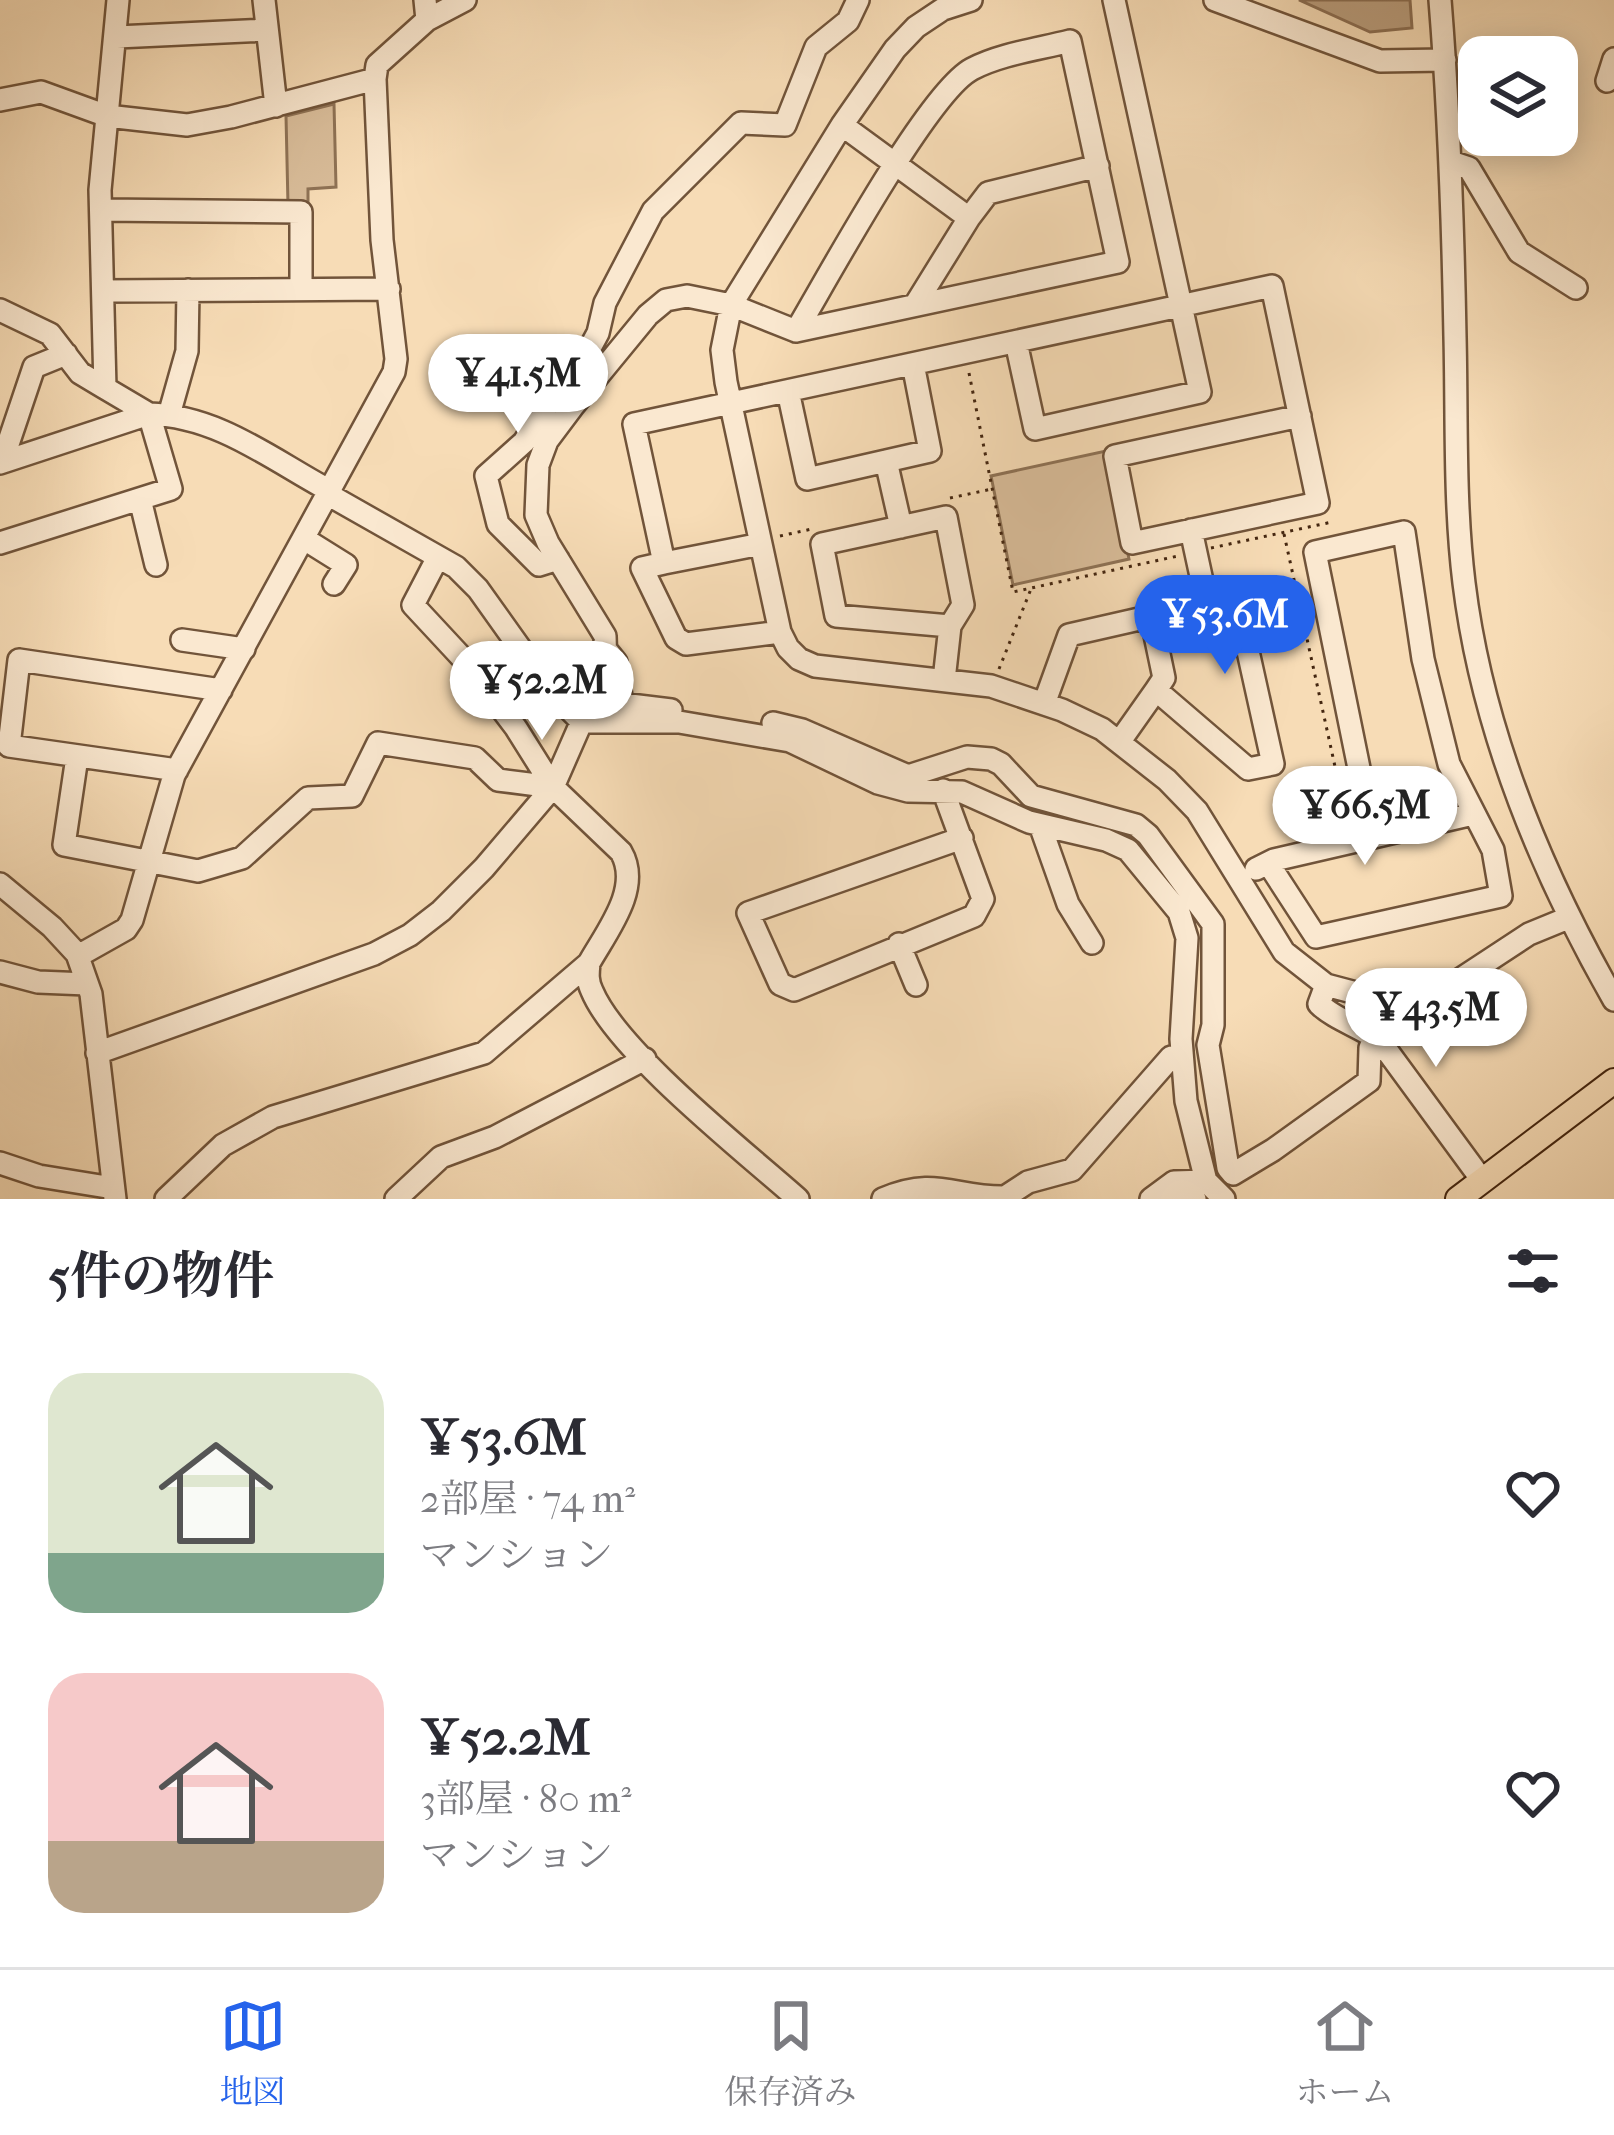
<!DOCTYPE html>
<html lang="ja">
<meta charset="utf-8">
<style>
:root{--surface:#fff;--page:#f2f2f3;--text:#2b2b33;--muted:#7c7c81;--line:#e1e1e2;--accent:#2563eb}
body{margin:0;font-family:"IM FELL French Canon","Noto Serif JP",serif;background:var(--page);color:var(--text);height:100vh;display:flex;flex-direction:column;font-size:45px;white-space:nowrap}
*{box-sizing:border-box;margin:0}
p{font-size:39px;color:var(--muted)}
.icon{flex:none;width:66px;height:66px;fill:none;stroke:currentColor;stroke-width:2;stroke-linecap:round;stroke-linejoin:round}
.map{position:relative;height:1199px;overflow:hidden}
.drawer{display:flex;flex-direction:column;background:var(--surface);flex:1}
.drawer>*{flex:none}
.tools{position:absolute;left:1458px;top:36px;display:grid;gap:24px}
.tools a{display:grid;place-items:center;width:120px;height:120px;border-radius:24px;background:var(--surface);box-shadow:0 6px 30px #0003;font-size:60px}
.price{position:absolute;translate:-50% -102px;padding:0 27px;border-radius:42px;background:#fff;color:#222;font-size:39px;line-height:78px;filter:drop-shadow(0 3px 6px #0008)}
.price::after{content:'';position:absolute;left:50%;top:72px;width:36px;height:27px;margin-left:-18px;background:inherit;clip-path:polygon(0 0,100% 0,50% 100%)}
.price.on{background:var(--accent);color:#fff}
ul{padding:0;list-style:none}
li{display:flex;align-items:center;gap:36px;height:300px;padding:0 48px}
li span{display:grid;place-items:center;flex:none;width:336px;height:240px;border-radius:36px;color:#555}
li>.icon{margin-inline-start:auto}
span .icon{width:144px;height:144px;fill:#fffc;stroke-width:1}
li b{font-size:51px}
h2{display:flex;justify-content:space-between;align-items:center;height:144px;padding:0 48px;font-size:51px}
.menu{display:flex;justify-content:space-around;align-items:center;height:168px;border-top:3px solid var(--line);background:var(--surface);font-size:33px;color:var(--muted)}
.menu a{display:grid;justify-items:center;gap:6px}
.menu .on{color:var(--accent)}
.map>svg:first-child{display:block}
.green{fill:#d9bd9a;stroke:#8e7255;stroke-width:3}
.water{fill:#ba9e7e;stroke:#8b6e52;stroke-width:3}
.lines{fill:none;stroke-linecap:round;stroke-linejoin:round}
.minor-casing{stroke:#71543a;stroke-width:26}
.major-casing{stroke:#442610;stroke-width:28}
.path{stroke:#442610;stroke-width:3;stroke-dasharray:3 6;stroke-linecap:butt}
.minor{stroke:#fae8d0;stroke-width:21}
.major{stroke:#f7dcb6;stroke-width:24}
</style>
<div class="map">
<svg width="1614" height="1199" viewBox="0 0 1614 1199">
<rect width="100%" height="100%" fill="#f7dcb6"/>
<filter id="stains"><feTurbulence type="fractalNoise" baseFrequency=".00167" numOctaves="4"/><feColorMatrix values="0 0 0 0 .2 0 0 0 0 .09 0 0 0 0 .02 0 0 0 .5 -.17"/></filter>
<radialGradient id="worn" r=".72"><stop offset=".6" stop-color="#630" stop-opacity="0"/><stop offset="1" stop-color="#630" stop-opacity=".3"/></radialGradient>
<path class="green" d="M334,104l2,83 -28,2v16h-20l-2,-89z
M1106,451l23,108 -116,26 -22,-109z"/>
<path class="water" d="M1299,0h111l2,28 -42,4z"/>
<g class="lines">
<defs>
<path id="minor" d="M264,0l12,106
M971,0l-28,9 -27,18 -21,22 -53,76 -111,180 -9,45 4,32 54,250 8,16 11,11 16,7 176,20 71,24 40,19 65,51 30,31 87,141 42,33 49,13h45l39,-18 70,-46 39,-16
M1215,0l165,61 65,-1
M1440,0c9,112 13,224 15,337 2,81 -1,164 9,246 18,147 77,289 150,417
M427,20l38,-20
M117,37l150,-7
M1607,81l7,-22
M0,100l41,-8 66,24 80,9 44,-8 144,-38
M842,125l127,93 -54,87
M1451,162l18,6 50,84 57,36
M101,210l200,2v77
M969,218l19,-25 110,-27
M103,291l286,-2
M0,310l50,24 30,39 25,15
M1016,342l19,87 165,-37 -86,-392
M788,391l19,88 123,-28 -17,-87
M169,415l18,-64 1,-61
M886,461l15,66
M2,462l32,-95 32,-13
M0,463l149,-49 -44,-26 -5,-198 18,-190
M140,499l16,66
M1191,530l16,74
M306,540l40,25 -12,19
M0,543l171,-54 -22,-75c67,2 118,42 174,73l6,8 127,72 22,22 72,101 32,32h97l111,19 88,42 30,8 54,1 67,30 77,18 22,10 51,62 8,26 -6,101 5,62 20,80 18,18
M438,557l-25,48 53,57 50,66 37,59 68,65c21,36 -14,79 -32,111 -1,10 -2,18 3,28 25,60 153,161 206,208
M558,559l-19,6 -41,-41 -12,-48 38,-34 33,-52 19,-16 22,-41 7,-30 48,-92 88,-88 44,2 31,-78 32,-26 10,-21
M664,563l97,-19
M1151,616l13,62 -8,12
M780,632l-94,12 -10,-6 -34,-70 22,-5 -30,-139 638,-138 46,217 -186,40 -17,-87 185,-40
M182,640l62,9
M608,652l8,10 6,42 49,6
M944,680l6,-54 13,-21 -17,-88 -124,27 14,72 114,10
M1044,704l25,-69 167,-38 37,167 -25,5 -92,-79 -36,51
M773,723l29,7 106,46 59,-19 24,2 10,5 30,32 105,29 12,10 65,89v101l-5,20 20,123 5,6 40,-24 96,-69 1,-33 4,-11
M77,757l-13,88 134,26 44,-13 66,-60 44,-2 26,-53 97,15 23,22 55,7
M177,770l-168,-24 10,-86 202,30
M943,790l40,109 -9,17 -180,74 -14,-6 -32,-71 214,-75
M1040,825l28,79 24,39
M1268,863l48,74 185,-41 -8,-46 -44,-86 -26,-105 -19,-127 -89,20 58,285
M1256,869l18,-9 199,-46
M0,884l52,43 25,27 14,40 24,205
M899,944l17,41
M78,956l48,-27 6,-9 42,-145 220,-403 2,-13 -14,-119 -7,-161 2,-14 50,-45 -2,-20
M0,972l38,10 49,2
M1326,985l-7,19c15,15 42,23 61,37l102,139
M97,1053l277,-99 36,-19 31,-24 43,-43 69,-81 53,-121 -1,-30 -57,-93 -12,-28 2,-50 9,-24 27,-36 74,-90 18,-15 21,-4 44,9 65,26 322,-69 -48,-221c-31,8 -70,13 -98,28 -44,23 -145,210 -176,262
M0,1163l39,13 74,12
M166,1199l57,-54 50,-28 211,-64 105,-90
M396,1199l45,-42 54,-20 150,-78
M883,1199c53,-23 71,-1 122,-2l23,-15 44,-12 99,-113 11,-2
M1151,1199l23,-17 32,-1
M1179,1199l10,-3 6,3"/>
<path id="major" d="M1458,1199l156,-118"/>
</defs>
<use href="#minor" class="minor-casing"/>
<use href="#major" class="major-casing"/>
<path class="path" d="M969,373l44,219 165,-36
M950,498l42,-9
M1284,534l52,237 -3,14 9,39
M780,536l32,-7
M1211,548l121,-26
M999,669l32,-80"/>
<use href="#minor" class="minor"/>
<use href="#major" class="major"/>
</g>
<rect width="100%" height="100%" filter="url(#stains)"/>
<rect width="100%" height="100%" fill="url(#worn)"/>
</svg>
<div class="tools">
<a><svg class="icon" aria-label="layers" viewBox="0 0 24 24"><path d="M12 4l9 5-9 5-9-5zM3 14l9 5 9-5"/></svg></a>
</div>
<b class="price" style="left:518px;top:436px">¥41.5M</b>
<b class="price on" style="left:1225px;top:677px">¥53.6M</b>
<b class="price" style="left:542px;top:743px">¥52.2M</b>
<b class="price" style="left:1365px;top:868px">¥66.5M</b>
<b class="price" style="left:1436px;top:1070px">¥43.5M</b>
</div>
<section class="drawer">
<h2>5件の物件<svg class="icon" aria-label="filters" viewBox="0 0 24 24"><path d="M4 7h16M4 17h16"/><circle cx="9" cy="7" r="2"/><circle cx="15" cy="17" r="2"/></svg></h2>
<ul>
<li><span style="background:linear-gradient(#dfe7d0 75%,#7fa58c 0)"><svg class="icon" aria-label="home" viewBox="0 0 24 24"><path d="M3 11l9-7 9 7M6 9v11h12V9"/></svg></span><div><b>¥53.6M</b><p>2部屋 · 74 m²</p><p>マンション</p></div><svg class="icon" aria-label="heart" viewBox="0 0 24 24"><path d="M12 20l-8-8c-3-5 5-10 8-4 3-6 11-1 8 4z"/></svg></li>
<li><span style="background:linear-gradient(#f6c9c9 70%,#b9a48a 0)"><svg class="icon" aria-label="home" viewBox="0 0 24 24"><path d="M3 11l9-7 9 7M6 9v11h12V9"/></svg></span><div><b>¥52.2M</b><p>3部屋 · 80 m²</p><p>マンション</p></div><svg class="icon" aria-label="heart" viewBox="0 0 24 24"><path d="M12 20l-8-8c-3-5 5-10 8-4 3-6 11-1 8 4z"/></svg></li>
</ul>
</section>
<nav class="menu">
<a class="on"><svg class="icon" aria-label="map" viewBox="0 0 24 24"><path d="M3 6l6-2 6 2 6-2v14l-6 2-6-2-6 2zM9 4v14M15 6v14"/></svg>地図</a>
<a><svg class="icon" aria-label="saved" viewBox="0 0 24 24"><path d="M7 4h10v16l-5-4-5 4z"/></svg>保存済み</a>
<a><svg class="icon" aria-label="home" viewBox="0 0 24 24"><path d="M3 11l9-7 9 7M6 9v11h12V9"/></svg>ホーム</a>
</nav>
